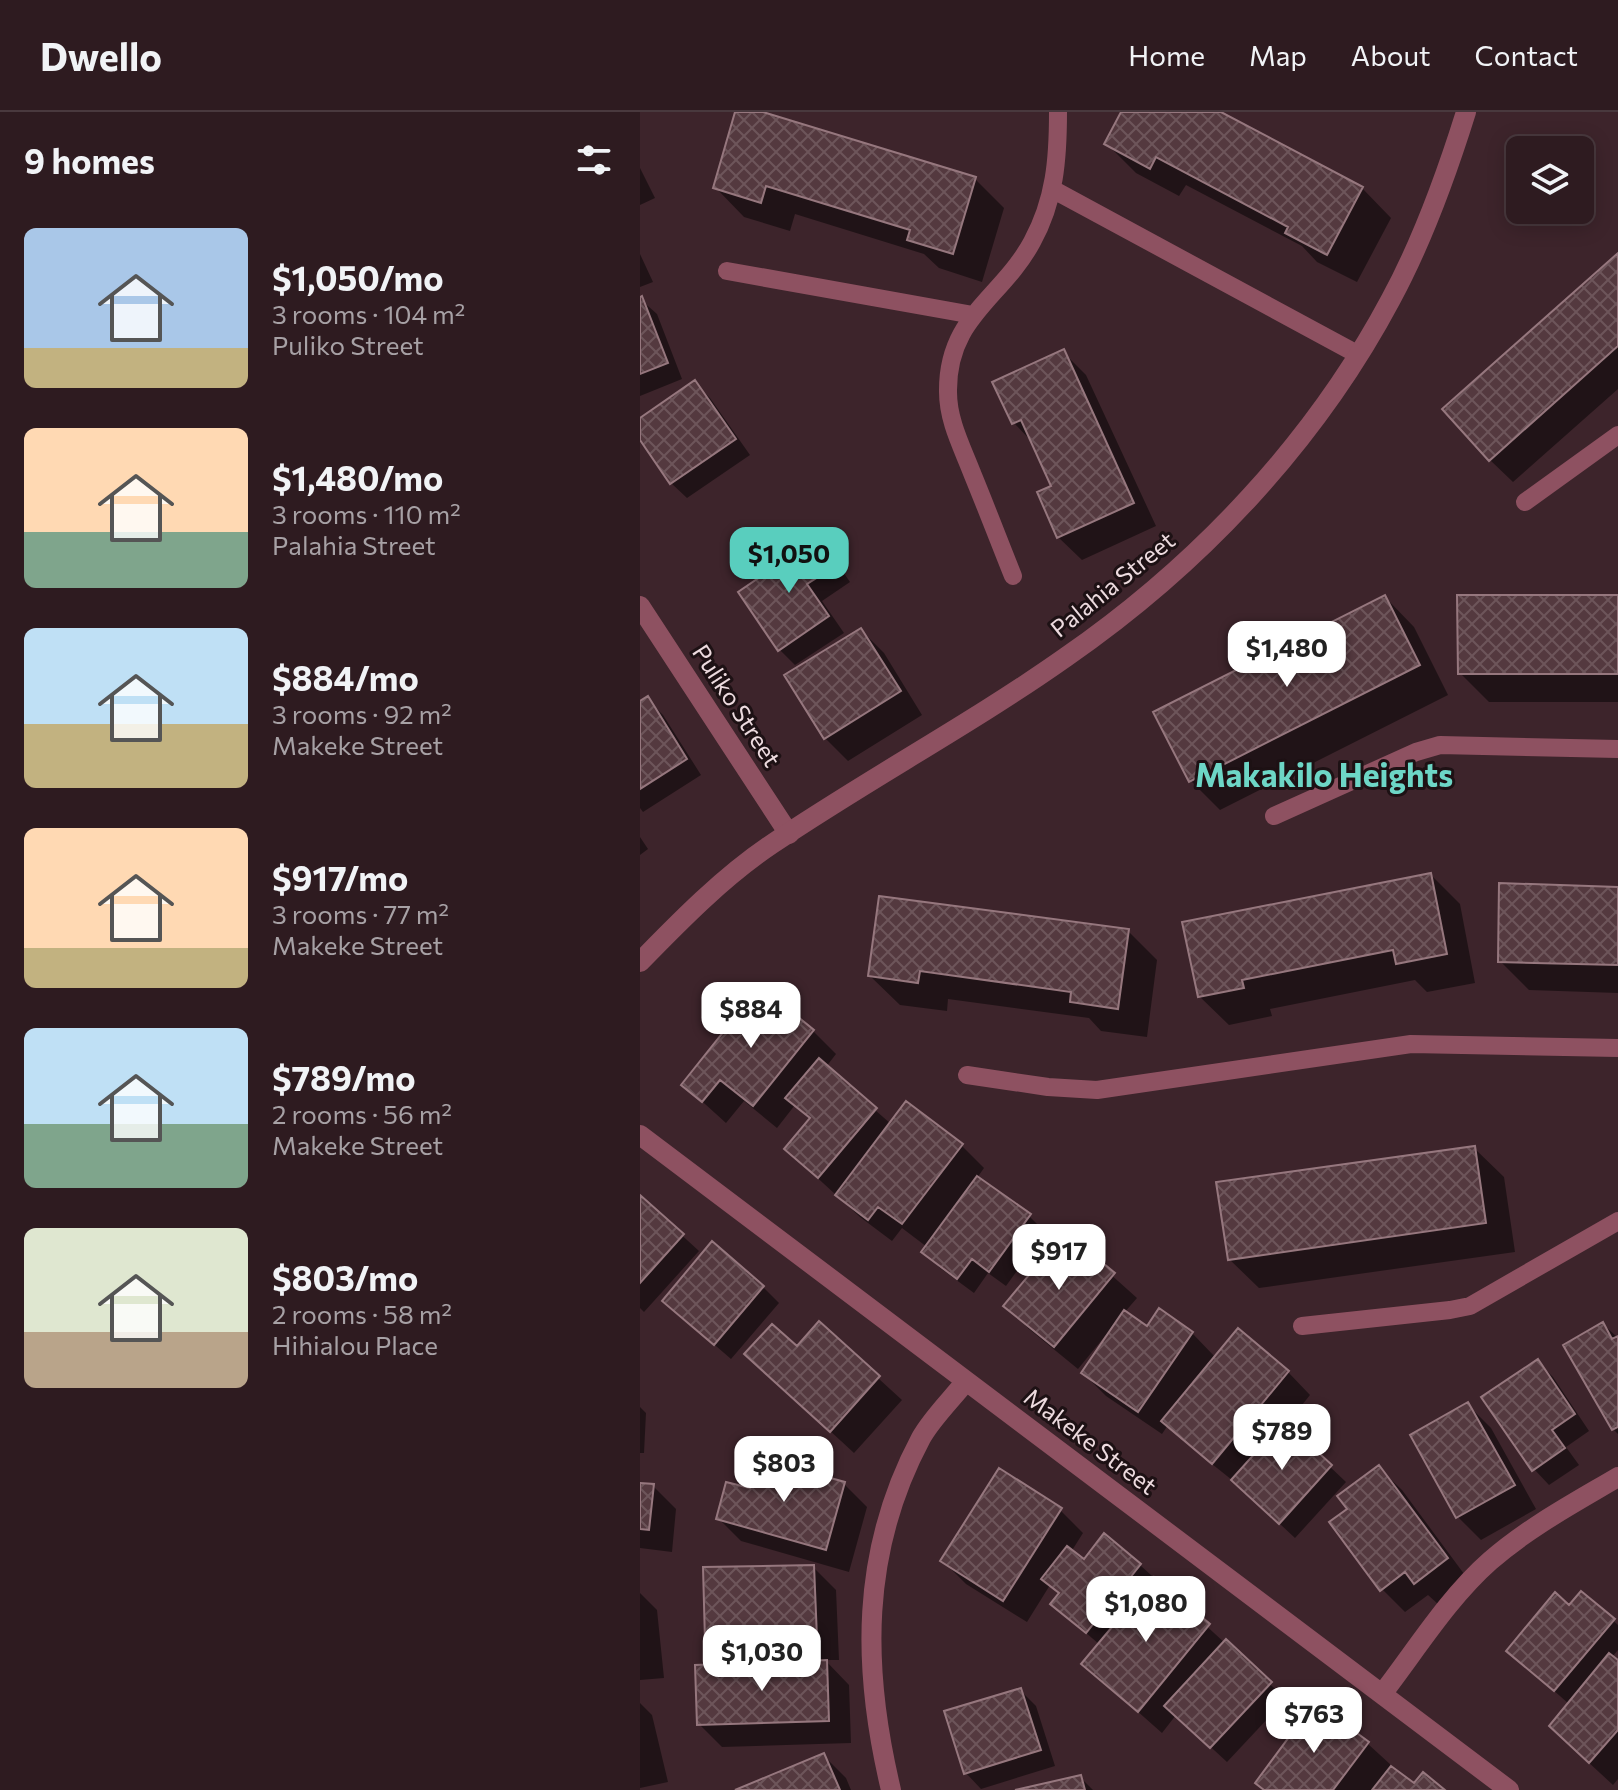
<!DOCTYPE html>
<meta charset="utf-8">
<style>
:root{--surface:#2e1b20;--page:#362429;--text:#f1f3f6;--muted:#a7a1a5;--line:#49393e;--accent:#59cebe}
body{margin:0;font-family:Commissioner,sans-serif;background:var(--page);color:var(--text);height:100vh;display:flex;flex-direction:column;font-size:30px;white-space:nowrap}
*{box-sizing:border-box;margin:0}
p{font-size:26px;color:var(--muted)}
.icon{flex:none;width:44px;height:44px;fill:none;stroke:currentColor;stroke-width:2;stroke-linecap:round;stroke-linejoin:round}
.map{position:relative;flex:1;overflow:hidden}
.details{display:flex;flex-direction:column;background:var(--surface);width:640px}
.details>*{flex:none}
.tools{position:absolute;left:866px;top:24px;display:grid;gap:16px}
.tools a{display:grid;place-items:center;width:88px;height:88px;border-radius:12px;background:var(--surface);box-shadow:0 4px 20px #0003,0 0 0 2px var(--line);font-size:40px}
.price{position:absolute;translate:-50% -68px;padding:0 18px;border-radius:16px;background:#fff;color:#222;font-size:26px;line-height:52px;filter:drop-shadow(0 2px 4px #0008)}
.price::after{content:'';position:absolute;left:50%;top:48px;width:24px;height:18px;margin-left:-12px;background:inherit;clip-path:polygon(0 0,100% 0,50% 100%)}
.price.current{background:var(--accent);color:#111}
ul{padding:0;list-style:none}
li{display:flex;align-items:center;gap:24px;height:200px;padding:0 24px}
li span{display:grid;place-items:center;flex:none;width:224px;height:160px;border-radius:12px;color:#555}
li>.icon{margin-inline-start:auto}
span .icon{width:96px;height:96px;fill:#fffc;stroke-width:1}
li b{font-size:34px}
h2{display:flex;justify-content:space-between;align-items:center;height:96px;padding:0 24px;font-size:34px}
header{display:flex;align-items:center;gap:48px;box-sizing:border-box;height:112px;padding:0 40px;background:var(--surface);border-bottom:2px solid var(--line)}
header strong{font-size:38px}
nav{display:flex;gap:44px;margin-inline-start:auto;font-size:28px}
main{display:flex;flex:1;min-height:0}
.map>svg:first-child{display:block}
.shadow{fill:#0007}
.building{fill:url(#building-cross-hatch);stroke:#96777e;stroke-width:2}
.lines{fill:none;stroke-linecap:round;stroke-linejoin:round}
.service{stroke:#8e5161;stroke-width:18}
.minor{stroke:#8e5161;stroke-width:20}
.tertiary{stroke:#8e5161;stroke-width:20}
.labels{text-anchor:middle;stroke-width:6;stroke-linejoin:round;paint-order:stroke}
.street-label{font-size:24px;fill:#eddbdf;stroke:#1d1114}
.district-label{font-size:32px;font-weight:bold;fill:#6dd6c6;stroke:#1d1114}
</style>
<header>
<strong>Dwello</strong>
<nav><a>Home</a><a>Map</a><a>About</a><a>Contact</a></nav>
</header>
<main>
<section class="details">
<h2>9 homes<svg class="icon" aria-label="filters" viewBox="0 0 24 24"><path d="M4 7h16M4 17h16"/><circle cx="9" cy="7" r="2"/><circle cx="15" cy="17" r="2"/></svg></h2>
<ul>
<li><span style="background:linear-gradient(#a9c7e8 75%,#c2b280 0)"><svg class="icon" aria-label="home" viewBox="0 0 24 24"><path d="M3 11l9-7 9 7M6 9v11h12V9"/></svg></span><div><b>$1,050/mo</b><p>3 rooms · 104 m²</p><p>Puliko Street</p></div></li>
<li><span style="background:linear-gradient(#ffd9b3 65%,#7fa58c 0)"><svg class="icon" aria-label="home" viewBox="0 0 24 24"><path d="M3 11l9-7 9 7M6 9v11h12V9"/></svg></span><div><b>$1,480/mo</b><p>3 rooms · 110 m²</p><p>Palahia Street</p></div></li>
<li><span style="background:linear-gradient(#bfe0f5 60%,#c2b280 0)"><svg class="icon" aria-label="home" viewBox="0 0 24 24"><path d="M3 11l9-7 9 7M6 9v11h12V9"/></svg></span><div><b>$884/mo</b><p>3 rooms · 92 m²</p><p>Makeke Street</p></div></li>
<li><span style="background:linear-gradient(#ffd9b3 75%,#c2b280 0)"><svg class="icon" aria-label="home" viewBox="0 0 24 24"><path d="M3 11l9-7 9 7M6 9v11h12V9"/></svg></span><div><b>$917/mo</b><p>3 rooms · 77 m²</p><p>Makeke Street</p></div></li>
<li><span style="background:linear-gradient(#bfe0f5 60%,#7fa58c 0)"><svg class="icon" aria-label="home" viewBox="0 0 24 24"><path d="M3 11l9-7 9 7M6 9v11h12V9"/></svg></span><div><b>$789/mo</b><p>2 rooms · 56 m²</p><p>Makeke Street</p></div></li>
<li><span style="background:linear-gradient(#dfe7d0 65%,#b9a48a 0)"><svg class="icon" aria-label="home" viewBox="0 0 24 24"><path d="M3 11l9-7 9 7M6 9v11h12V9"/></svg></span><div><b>$803/mo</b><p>2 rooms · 58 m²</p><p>Hihialou Place</p></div></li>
</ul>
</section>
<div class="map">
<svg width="978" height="1678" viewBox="0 0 978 1678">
<defs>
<pattern id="building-cross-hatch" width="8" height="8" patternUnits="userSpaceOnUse" patternTransform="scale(2)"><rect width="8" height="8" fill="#54393f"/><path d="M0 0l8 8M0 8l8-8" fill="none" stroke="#6d555a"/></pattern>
</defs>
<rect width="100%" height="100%" fill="#3d242b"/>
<path class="shadow" d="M97,0h20l218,67 29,29 -22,74 -43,-14 -15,-14 -129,-40 -5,17 -46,-14 -29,-30z
M483,0h94l145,76 29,30 -34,64 -40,-20 -15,-16 -116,-61 -7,11 -43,-23 -29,-29z
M0,56l15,30 -15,7z
M0,142l13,28 -13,5z
M978,144v133l-105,93 -23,-22z
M0,187l17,15 25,65 -42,17z
M423,240l23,23 70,151 -74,34 -24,-23 -5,-50 -20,-44 -19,-20z
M55,271l15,15 40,57 -63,43 -16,-15 -31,-46v-16z
M177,428l15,16 18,26 -28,19 22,32 -49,32 -15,-15z
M745,485l29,30 34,68 -228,115 -29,-29z
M978,485v105h-129l-29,-29z
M221,518l23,23 38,62 -74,46 -23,-23z
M7,587l16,16 38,60 -58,37 -3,-4v-104z
M0,725l8,12 -8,6z
M791,763l29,29 15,79 -48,9 -12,-12 -145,29 2,7 -43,9 -30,-29z
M978,777v104l-89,-3 -29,-29z
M488,819l29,29 -10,77 -46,-6 -12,-13 -141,-19 -1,12 -47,-6 -30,-29z
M173,919l23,23 -10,13 65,57 70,21 23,23 -7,10 52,38 16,16 -39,54 -18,-13 -14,20 -34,-25 -16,-16 3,-5 -25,-19 -10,13 -32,-24 -74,-68 25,-29 -16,-15 -18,23 -33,-27 -18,22 -42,-38z
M834,1036l30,29 11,75 -256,36 -30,-29z
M0,1085l59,54 -55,61 -4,-4z
M440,1135l57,51 -13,15 24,15 44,5 24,25 72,14 22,23 -24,30 60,57 -51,56 -58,-54 -50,-40 -19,-19 -6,9 -56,-38 -23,-23 24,-35 -2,-2 -27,33 -49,-40 -23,-23 65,-46z
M123,1175l16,16 -48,56 -67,-58z
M179,1212l83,76 -48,53 -107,-99 50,-5z
M963,1212l15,14v96l-5,-5z
M897,1249l16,16 36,54 -23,16 13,18 -30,20 -15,-16z
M828,1293l23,23 45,81 -55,31 -23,-23z
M0,1295l6,6 -2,40h-4z
M739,1356l23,22 68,92 -31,23 -11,-10 -23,17 -23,-23 -32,-79z
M204,1372l23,23 -18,65 -108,-31 -23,-23 33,-27z
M0,1373l13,1 23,23 -4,43 -32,-4z
M420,1398l23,23 -12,19 13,10 56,3 146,134 -59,63 -51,-47 -14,18 -78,-69 16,-19 -47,-41 7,-9 -10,-10 -23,37 -61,-38 -23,-23z
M173,1455l23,23 3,70h-14l24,25 2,58 -129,4 -23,-23 33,-59 -25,-25z
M0,1481l17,17 7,68 -24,2z
M942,1482l36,31v25l-6,7 6,6v116l-5,6 -39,-36 -5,-45 -60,-53 61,-44z
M380,1578l16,16 19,60 -74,23 -15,-16z
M0,1591l12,12 16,67 -28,6z
M728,1632l46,42 27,4h-176z
M183,1643l23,23 5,12h-111z
M440,1665l13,13h-69z"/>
<path class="building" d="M95,0h28l213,65 -23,77 -46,-14 3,-10 -144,-44 -5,17 -48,-15z
M481,0h100l142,75 -36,68 -42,-22 3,-6 -132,-70 -6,12 -46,-25z
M978,141v93l-129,115 -47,-52z
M2,184l26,67 -28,11v-77z
M424,237l70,154 -77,35 -20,-46 14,-6 -30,-66 -9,4 -20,-42z
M55,268l41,59 -66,45 -30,-44v-22z
M177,426l19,28 -29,18 22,32 -51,35 -40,-59z
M745,483l35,70 -231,117 -36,-70z
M817,483h161v79h-160z
M221,516l40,63 -77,48 -40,-64z
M8,584l39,63 -47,30v-88z
M791,761l16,81 -51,10 -3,-14 -151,30 2,8 -46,9 -16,-75z
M859,771l119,4v78l-120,-3z
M239,784l250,33 -11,80 -48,-7 1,-10 -151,-21 -2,12 -50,-7z
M120,874l54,44 -61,76 -33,-26 -18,22 -21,-17z
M179,946l58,50 -59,70 -34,-29 26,-31 -25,-20z
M266,989l57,43 -61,80 -24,-17 -10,13 -33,-25z
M835,1034l11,77 -258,37 -12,-78z
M337,1064l54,38 -42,58 -17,-13 -15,20 -36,-27z
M0,1083l44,39 -44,49z
M72,1129l52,45 -50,59 -52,-44z
M415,1132l15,13 10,-13 35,29 -61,74 -51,-41z
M519,1196l34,24 -55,80 -57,-39 43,-63 23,16z
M179,1209l61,55 -50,56 -86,-78 28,-30 25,22z
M963,1210l9,17 6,-3v91l-6,3 -49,-85z
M598,1216l51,43 -77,93 -51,-43z
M898,1247l37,55 -23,16 13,18 -33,23 -51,-74z
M828,1290l47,83 -59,33 -46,-83z
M644,1309l48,44 -53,59 -48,-44z
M118,1346l87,24 -19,68 -110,-31 10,-37 24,6z
M739,1353l69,93 -34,26 -9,-12 -25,19 -51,-69 18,-13 -10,-13z
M359,1356l63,40 -59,93 -63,-40z
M0,1371l14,1 -5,46 -9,-1z
M464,1421l37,31 -55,69 -36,-29 9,-11 -18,-14 26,-33 17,13z
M174,1453l3,73 -112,3 -2,-74z
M514,1465l56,47 -72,88 -57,-48z
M941,1479l34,28 -61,72 -48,-40 49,-59 14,13z
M586,1527l46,43 -62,66 -46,-42z
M969,1541l9,7v70l-29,33 -40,-37z
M187,1548l2,61 -132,4 -2,-60z
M381,1576l20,62 -77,24 -20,-63z
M675,1590l54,40 -36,48h-69l-9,-7z
M184,1641l16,37h-105z
M751,1654l23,17 9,-11 22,18h-73z
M441,1663l4,15h-70z"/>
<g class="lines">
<path class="service" d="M412,77l305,165
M87,159l246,44
M885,390l93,-67
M373,464c-14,-35 -27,-69 -41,-103 -10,-26 -24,-52 -24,-81 -1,-75 53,-93 84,-150 23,-42 26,-83 26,-130
M634,704l142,-64 24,-7 178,4
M327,963l81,12 49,3 314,-46 207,4
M662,1214l148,-16 20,-4 148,-85"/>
<path class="minor" d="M0,494l149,228
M0,1023l869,655
M742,1582c34,-44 66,-96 108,-133 39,-34 84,-58 128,-84
M251,1678c-29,-121 -31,-238 30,-352 11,-20 31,-39 45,-57"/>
<path class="tertiary" d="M0,850c41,-42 83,-85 132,-118 96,-65 199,-120 294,-187 133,-92 249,-215 325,-358 32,-59 55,-123 75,-187"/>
</g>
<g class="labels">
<g class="street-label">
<text transform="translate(473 473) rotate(-39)" y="8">Palahia Street</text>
<text transform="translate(96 594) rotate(57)" y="8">Puliko Street</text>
<text transform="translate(450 1330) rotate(37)" y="8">Makeke Street</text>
</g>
<g class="district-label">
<text x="684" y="675">Makakilo Heights</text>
</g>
</g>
</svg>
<div class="tools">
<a><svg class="icon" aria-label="layers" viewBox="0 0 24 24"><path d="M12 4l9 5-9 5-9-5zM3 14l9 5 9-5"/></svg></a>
</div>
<b class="price current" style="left:149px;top:483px">$1,050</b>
<b class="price" style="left:647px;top:577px">$1,480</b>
<b class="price" style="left:111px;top:938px">$884</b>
<b class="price" style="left:419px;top:1180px">$917</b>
<b class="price" style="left:642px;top:1360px">$789</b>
<b class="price" style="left:144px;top:1392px">$803</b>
<b class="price" style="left:506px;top:1532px">$1,080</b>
<b class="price" style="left:122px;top:1581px">$1,030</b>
<b class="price" style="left:674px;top:1643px">$763</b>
</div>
</main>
